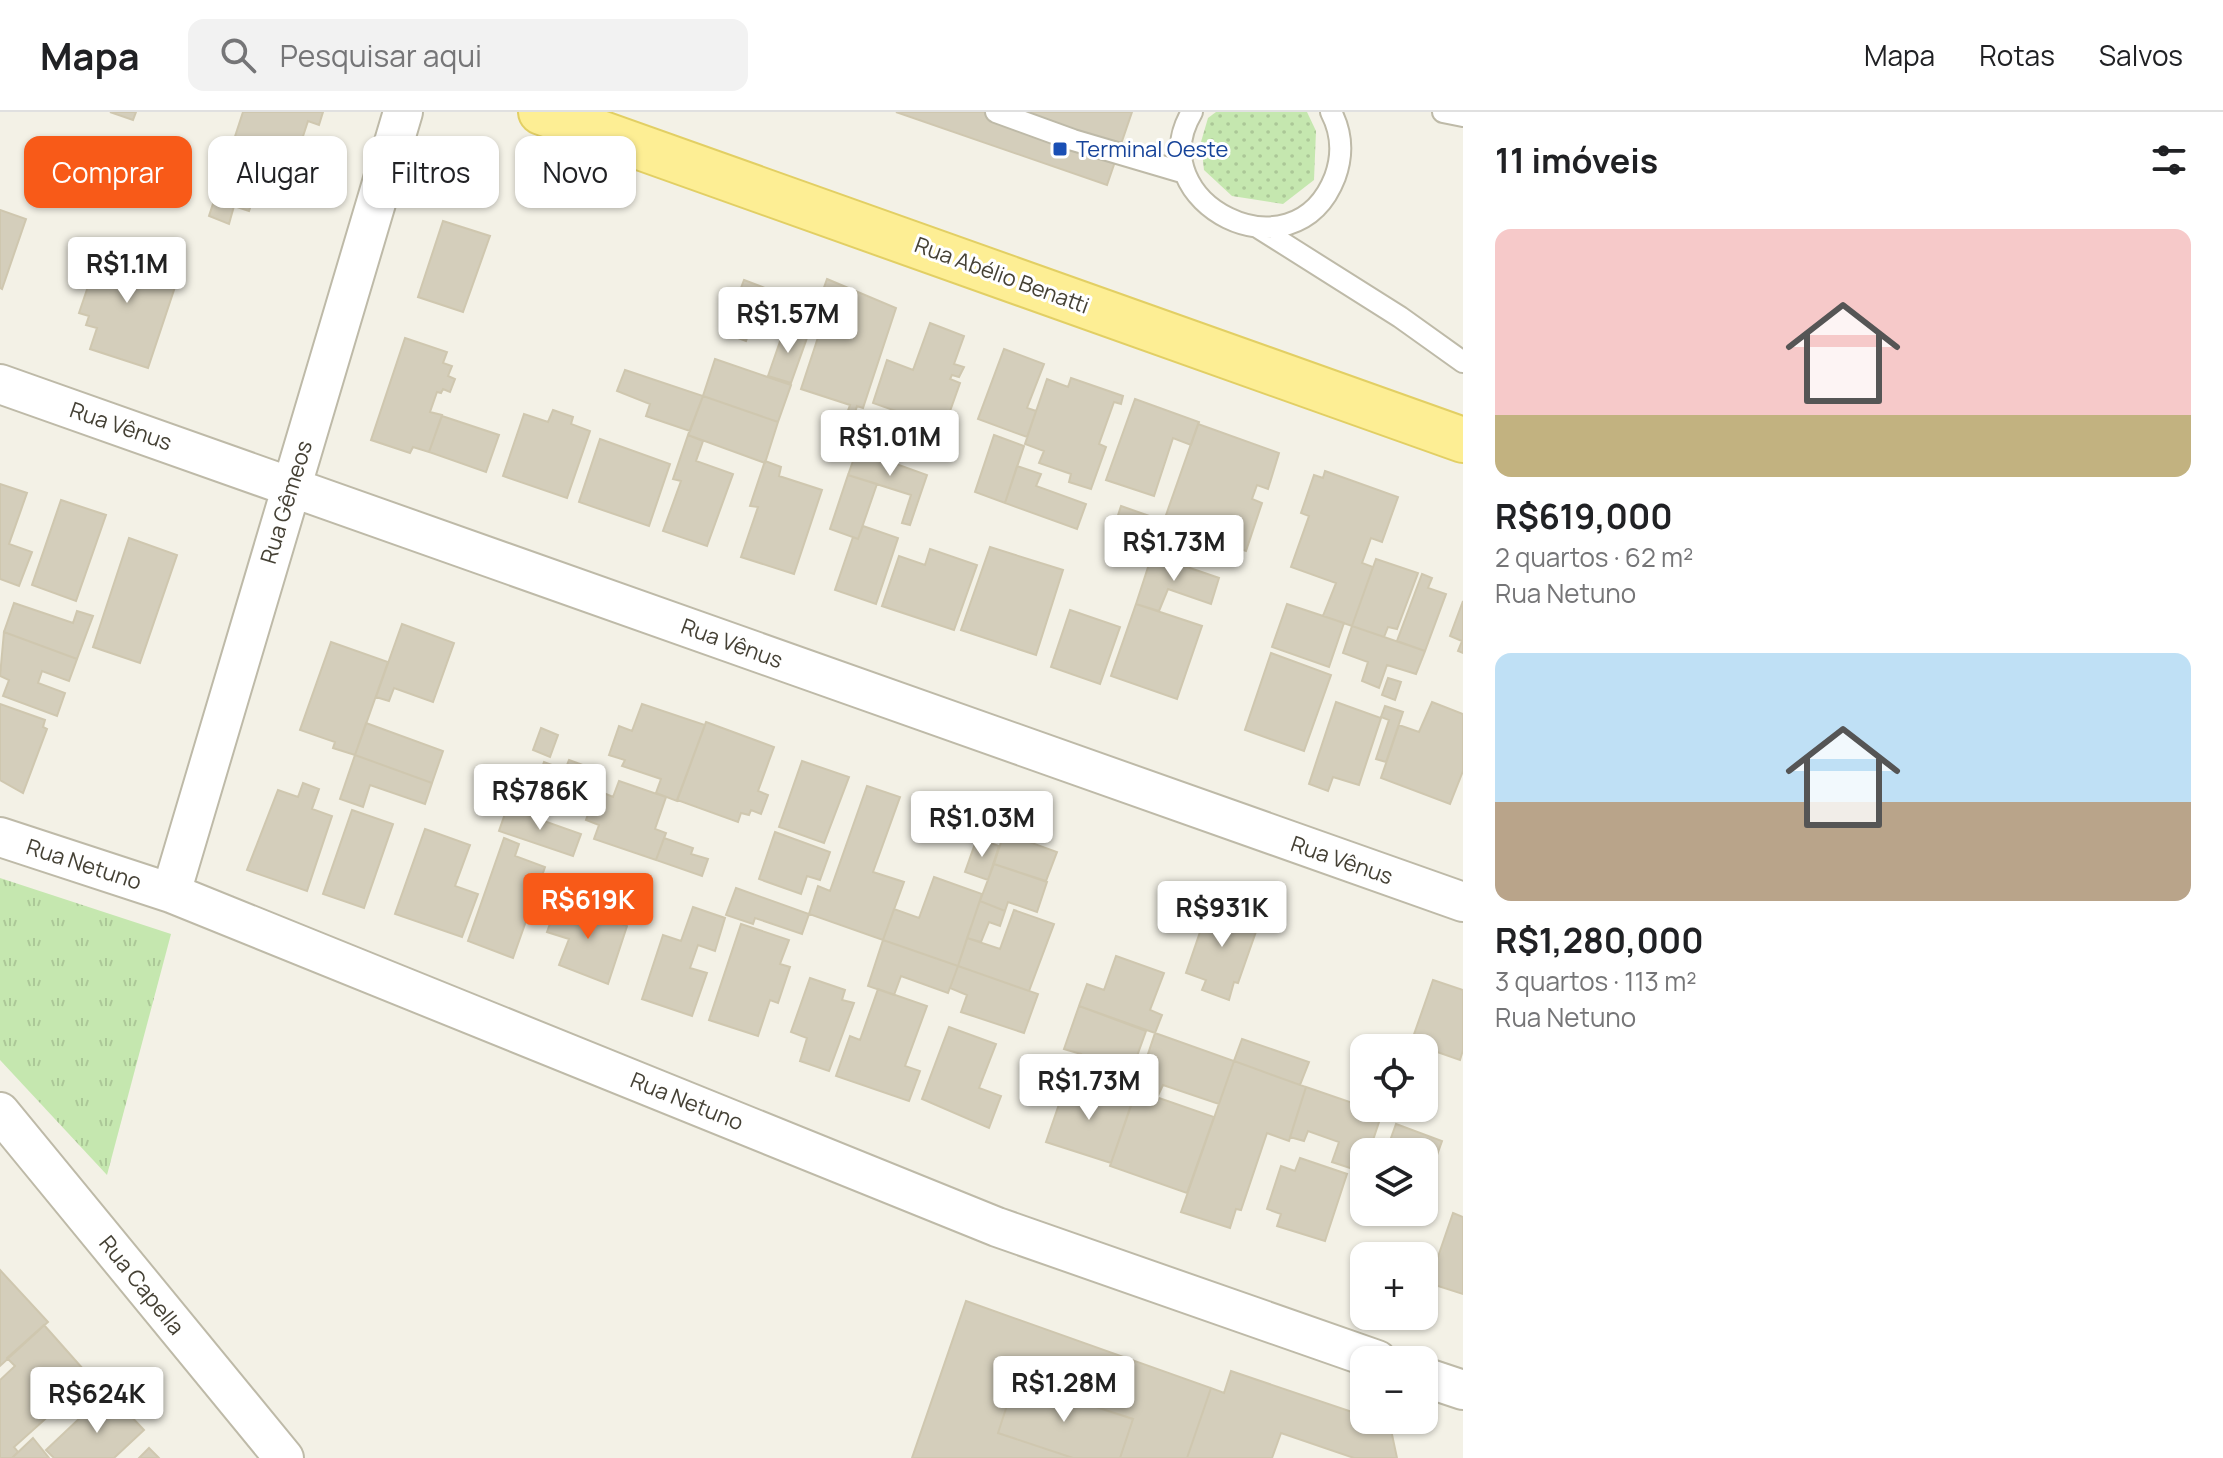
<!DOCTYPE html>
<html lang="pt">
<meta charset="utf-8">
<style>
:root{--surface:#fff;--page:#f2f2f2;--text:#202124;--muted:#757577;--line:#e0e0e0;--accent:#f85a18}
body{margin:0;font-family:Manrope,sans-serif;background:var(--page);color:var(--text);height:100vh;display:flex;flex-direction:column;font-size:30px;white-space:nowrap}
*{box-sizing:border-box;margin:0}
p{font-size:26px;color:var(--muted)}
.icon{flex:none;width:44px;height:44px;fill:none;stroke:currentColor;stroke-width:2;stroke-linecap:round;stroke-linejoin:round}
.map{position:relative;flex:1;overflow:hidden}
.sheet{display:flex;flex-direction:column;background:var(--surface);width:760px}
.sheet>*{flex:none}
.top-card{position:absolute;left:24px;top:24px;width:760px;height:72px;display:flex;gap:16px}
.fabs{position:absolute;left:1350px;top:922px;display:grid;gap:16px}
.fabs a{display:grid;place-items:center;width:88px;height:88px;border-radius:16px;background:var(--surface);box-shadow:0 2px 6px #0004;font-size:40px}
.price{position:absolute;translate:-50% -68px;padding:0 18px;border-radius:8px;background:#fff;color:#222;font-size:26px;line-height:52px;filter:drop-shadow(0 2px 4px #0008)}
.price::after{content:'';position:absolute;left:50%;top:48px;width:24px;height:18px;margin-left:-12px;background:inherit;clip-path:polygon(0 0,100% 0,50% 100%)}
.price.selected{background:var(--accent);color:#fff}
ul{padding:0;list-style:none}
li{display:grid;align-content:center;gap:16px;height:424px;padding:0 32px}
li span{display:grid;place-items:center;height:248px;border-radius:16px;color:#555}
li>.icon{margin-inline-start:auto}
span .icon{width:144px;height:144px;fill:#fffc;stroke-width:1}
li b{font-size:34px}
h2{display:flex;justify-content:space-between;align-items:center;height:96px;padding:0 32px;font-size:34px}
.pill{padding:0 28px;border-radius:16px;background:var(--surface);box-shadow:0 2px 6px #0004;font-size:28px;line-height:72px}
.pill.selected{background:var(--accent);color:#fff}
header{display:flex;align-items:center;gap:48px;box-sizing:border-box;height:112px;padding:0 40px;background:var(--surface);border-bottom:2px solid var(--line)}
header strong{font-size:38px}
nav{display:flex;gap:44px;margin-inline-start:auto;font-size:28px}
.search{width:560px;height:72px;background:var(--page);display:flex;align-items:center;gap:20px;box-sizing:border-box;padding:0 28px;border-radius:16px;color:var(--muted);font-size:30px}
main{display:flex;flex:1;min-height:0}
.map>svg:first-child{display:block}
.grass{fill:url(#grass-dots)}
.park{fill:url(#park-tufts)}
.building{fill:#d4cebb;stroke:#cfc7af;stroke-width:2}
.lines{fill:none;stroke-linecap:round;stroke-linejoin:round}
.lane-casing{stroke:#bebaa8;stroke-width:24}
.street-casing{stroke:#bebaa8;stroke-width:42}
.primary-casing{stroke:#e2cf64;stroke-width:48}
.lane{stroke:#fff;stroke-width:20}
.street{stroke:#fff;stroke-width:38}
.primary{stroke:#fdee94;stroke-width:44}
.transit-dot{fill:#1a4fb4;stroke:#fff;stroke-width:3}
.labels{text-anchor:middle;stroke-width:6;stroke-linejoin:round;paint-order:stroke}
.transit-label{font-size:22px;fill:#164399;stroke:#fff;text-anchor:start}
.street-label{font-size:22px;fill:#454135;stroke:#fff}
</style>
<header>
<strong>Mapa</strong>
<div class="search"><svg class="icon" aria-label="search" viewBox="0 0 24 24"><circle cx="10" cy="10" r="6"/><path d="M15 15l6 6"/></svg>Pesquisar aqui</div>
<nav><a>Mapa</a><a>Rotas</a><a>Salvos</a></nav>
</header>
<main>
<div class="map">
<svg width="1463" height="1346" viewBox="0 0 1463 1346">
<defs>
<pattern id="grass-dots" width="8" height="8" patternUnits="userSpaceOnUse" patternTransform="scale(2)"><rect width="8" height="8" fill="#c5e7af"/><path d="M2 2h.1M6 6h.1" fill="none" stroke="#abc797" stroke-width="1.8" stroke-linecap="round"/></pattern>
<pattern id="park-tufts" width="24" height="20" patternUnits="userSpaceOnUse" patternTransform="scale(2)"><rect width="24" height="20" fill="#c5e7af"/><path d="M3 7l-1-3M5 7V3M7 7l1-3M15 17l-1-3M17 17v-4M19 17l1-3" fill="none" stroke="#abc797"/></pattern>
</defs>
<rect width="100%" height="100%" fill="#f3f1e6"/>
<path class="grass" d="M1216,0h91l9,19 -2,49 -31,24 -51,-8 -28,-26 -3,-28 7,-24z"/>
<path class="park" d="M0,766l171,56 -64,241 -107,-115z"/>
<path class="building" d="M110,0h26l-3,8z
M243,0h80l-4,13 -11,-4 -20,61 -36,-12 -3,8 10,4 -10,29 -15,-5 -5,18 -20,-8z
M896,0h236l-25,73z
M0,98l26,9 -24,70 -2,-1z
M443,109l47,15 -27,76 -45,-15z
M102,133l57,19 -3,7 22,7 -30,90 -58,-19 7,-21 -11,-3 3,-9 -10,-3z
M827,167l69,29 -33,100 -6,-2 -4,13 -7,-3 4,-11 -49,-16 26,-79 -10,-3z
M744,168l21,8 -19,53 -22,-8z
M930,211l34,13 -10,28 10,3 -5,10 -7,-2 -2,4 10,4 -16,45 -71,-25 14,-43 26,10z
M785,215l23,8 -17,48 -23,-7z
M405,226l42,14 -4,11 9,3 -4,10 7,3 -5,13 -7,-3 -2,4 -4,-1 -7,20 12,3 -13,37 -16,-5 -3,6 -39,-13z
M1004,237l40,15 -17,44 9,3 -9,26 -49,-18z
M715,247l76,26 -13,37 -75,-26z
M625,258l78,26 -13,35 -44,-15 4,-12 -33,-13z
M1071,266l52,18 -2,8 -7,-2 -15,42 7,3 -15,42 -22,-7 2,-8 -32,-11 5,-12 -19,-7 22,-65 21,8z
M703,284l75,26 -13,41 -77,-28z
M1135,287l64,23 -8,23 -18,-7 -19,58 -48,-16z
M553,298l20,7 -2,7 19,7 -23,67 -64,-22 21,-62 24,8z
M442,304l57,19 -13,37 -57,-20z
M1198,312l81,29 -11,36 -11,-4 -5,14 10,4 -16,48 -50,-18 -11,33 -33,-11z
M688,323l15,6 -7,20 37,13 -26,72 -44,-15 18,-50 -8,-2z
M994,323l30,11 -19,57 -30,-11z
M600,327l70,25 -21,62 -70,-24z
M857,338l70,25 -17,50 -8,-2 9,-28 -63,-20z
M765,349l16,6 -2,9 43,14 -28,84 -53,-17 17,-50 -8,-1z
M1017,354l24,8 -5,12 50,18 -9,25 -72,-26z
M1325,359l73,26 -16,45 -11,-4 -9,25 11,4 -21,59 -29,-10 13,-33 -45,-16 18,-51 -8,-3 13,-38 9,3z
M848,363l29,9 -19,55 -28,-10z
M0,372l27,9 -18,51 23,8 -13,34 -19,-7z
M61,388l45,15 -30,86 -44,-16z
M1121,394l43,15 -12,34 -42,-15z
M863,414l35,12 -22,66 -41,-14 18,-53 5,2z
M129,426l48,17 -37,108 -47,-16z
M990,435l73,23 -27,85 -75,-25z
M930,437l47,16 -23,65 -72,-24 17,-50 26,9z
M1152,443l67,23 -8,26 -43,-15 -9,22 -23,-7z
M1376,447l42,14 -21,56 -9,-2 -4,10 -32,-11z
M1422,462l10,4 -4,10 18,6 -21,57 -28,-10z
M1463,489v52l-5,-2 4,-10 -12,-5z
M14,491l59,20 4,-12 16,5 -16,43 -73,-27z
M1136,492l66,22 -25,73 -66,-23z
M1287,492l57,19 -15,44 -57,-20z
M1070,498l50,17 -20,57 -49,-17z
M402,512l52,19 -21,59 -39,-14 -5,13 -13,-4z
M1352,514l73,25 -9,23 -29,-9 -8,23 -17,-7 6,-19 -25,-9z
M4,520l73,27 -8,22 -27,-10 -4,12 27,10 -8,23 -54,-20 6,-16 -9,-4z
M331,530l57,20 -33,93 -22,-7 2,-6 -35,-12z
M1271,541l60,22 -27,76 -59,-21z
M1388,566l13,4 -6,18 -13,-5z
M1336,590l45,16 -22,67 -26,-8 -5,14 -19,-7z
M1432,590l31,12v57l-13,33 -69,-26 18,-53 20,7z
M0,592l45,16 -2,7 4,2 -24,64 -23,-13z
M642,592l63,21 -28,76 -21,-8 5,-14 -39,-13 3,-6 -16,-5 10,-29 13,5z
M1385,594l18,6 -17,50 -10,-3 13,-39 -8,-3z
M706,610l68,25 -16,44 10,4 -7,19 -10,-4 -2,5 -8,-2 -3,9 -61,-22z
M366,611l77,28 -11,32 -77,-28z
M541,616l17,7 -8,22 -17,-7z
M355,643l77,28 -7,21 -55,-19 -7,22 -23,-8z
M569,648l33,12 -6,20 -12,-4 -8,23 -44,-15 12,-34 21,8z
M802,649l47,16 -25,66 -45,-16z
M619,669l47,16 -11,32 11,4 -10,27 -62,-21 5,-14 -13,-5 11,-30 16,7z
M303,671l16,6 -7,20 20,7 -25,75 -60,-21 31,-80 20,7z
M867,674l33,11 -27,75 31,10 -21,58 -74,-26 9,-28 12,5z
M507,696l74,26 -8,22 -74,-25z
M352,698l41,14 -29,84 -41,-14z
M425,717l45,16 -15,41 23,8 -16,43 -67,-23z
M775,720l55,20 -10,28 -13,-4 -6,18 -42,-15z
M1004,721l53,19 -11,29 -52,-17z
M504,726l15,6 -4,12 30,11 -32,91 -45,-17z
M664,726l29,10 -2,6 17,5 -6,17 -46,-16z
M977,726l22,8 -11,34 -23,-8z
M994,752l53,18 -10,30 -29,-10 -3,9 -25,-10z
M934,765l48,17 -24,72 -75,-26 11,-31 25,9z
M736,776l73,26 -7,20 -47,-16 -2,6 -27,-9z
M558,789l69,25 -19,58 -49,-19 10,-26 -22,-7z
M980,789l25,10 -5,15 -11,-4 -8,20 -14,-4z
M1210,791l50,17 -22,63 -4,-1 -5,18 -27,-10 4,-10 -20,-7z
M693,795l32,11 -10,33 -17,-6 -8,23 17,5 -15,43 -50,-17 21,-64 18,6z
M1014,798l40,14 -25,67 -71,-25 9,-28 33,11z
M741,812l48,16 -9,24 10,3 -12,36 -8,-3 -12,36 -49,-16z
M883,828l75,26 -10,27 -47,-17 -7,19 -26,-9z
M1116,844l48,17 -14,37 12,5 -7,18 -76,-27 8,-22 17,6z
M958,854l80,28 -14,39 -63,-21 6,-17 -17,-7z
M810,866l35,12 -3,10 12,3 -25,68 -29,-10 7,-23 -16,-6z
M1433,868l30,10v60l-3,10 -49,-17z
M878,877l49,17 -22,60 15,5 -11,30 -73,-25 14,-40 10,4z
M1079,894l67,25 -23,64 -51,-17 9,-24 -17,-5z
M949,915l47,17 -17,44 22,8 -12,32 -67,-29z
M1155,921l79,28 -15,43 -56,-19 -10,21 -20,-7z
M1242,927l67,23 -9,23 -66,-24z
M1234,949l72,26 -17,54 -22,-8 -26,77 -5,-1 -6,19 -49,-16z
M1067,969l65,22 -21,60 -65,-21z
M1306,975l76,26 -13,39h-5l-2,20 -30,-10 7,-20 -31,-11 -4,10 -14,-4z
M1156,985l58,20 -27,76 -77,-27 23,-67 20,7z
M1396,1012l46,17 -15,42 -3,-31h-38z
M1300,1046l47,16 -22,67 -48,-15 4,-12 -14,-5 14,-43 14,5z
M1453,1101l10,4v77l-34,-11z
M0,1158l48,52 -48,44z
M966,1189l245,87 -24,70h-275z
M44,1213l47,53 -77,69 4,5 -6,6h-12v-78l15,-14 -8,-8z
M1231,1259l133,45v4l26,5 7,33h-43l-73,-25 -9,25h-85l24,-70 13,5z
M1015,1269l118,38 -13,39h-47l-75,-25z
M99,1288l16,17 9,-8 20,21 -30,28h-60l-8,-8z
M33,1326l16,20h-37z
M149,1336l10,10h-20z"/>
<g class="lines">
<defs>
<path id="lane" d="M996,0l77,28 112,33
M1192,0c-54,90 102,171 143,65 8,-22 7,-44 -4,-65
M1443,0l20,4
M1259,116l141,89 63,45"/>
<path id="street" d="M0,272l1463,518
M0,725l171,56 826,334 380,133
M171,781l232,-781
M0,1000l284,346
M1424,1265l39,13"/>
<path id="primary" d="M541,0l922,328"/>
</defs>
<use href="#lane" class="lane-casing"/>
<use href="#street" class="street-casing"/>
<use href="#primary" class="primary-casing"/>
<use href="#lane" class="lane"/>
<use href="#street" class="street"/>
<use href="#primary" class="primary"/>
</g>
<rect class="transit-dot" x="1052" y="29" width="16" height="16" rx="4"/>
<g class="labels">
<g class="transit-label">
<text x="1076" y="45">Terminal Oeste</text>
</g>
<g class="street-label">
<text transform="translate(1002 163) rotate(20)" y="8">Rua Abélio Benatti</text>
<text transform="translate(121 314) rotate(19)" y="8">Rua Vênus</text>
<text transform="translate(286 390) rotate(-73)" y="8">Rua Gêmeos</text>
<text transform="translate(732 531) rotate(20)" y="8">Rua Vênus</text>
<text transform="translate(1342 748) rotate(19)" y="8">Rua Vênus</text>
<text transform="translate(84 752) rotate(18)" y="8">Rua Netuno</text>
<text transform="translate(687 989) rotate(22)" y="8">Rua Netuno</text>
<text transform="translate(142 1173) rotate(51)" y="8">Rua Capella</text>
</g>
</g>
</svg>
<div class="fabs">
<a><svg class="icon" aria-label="locate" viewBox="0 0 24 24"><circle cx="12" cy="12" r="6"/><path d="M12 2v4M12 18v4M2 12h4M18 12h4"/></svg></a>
<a><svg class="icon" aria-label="layers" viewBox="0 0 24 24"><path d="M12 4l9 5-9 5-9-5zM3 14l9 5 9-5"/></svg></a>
<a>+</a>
<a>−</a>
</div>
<b class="price" style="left:127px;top:193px">R$1.1M</b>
<b class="price" style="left:788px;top:243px">R$1.57M</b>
<b class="price" style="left:890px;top:366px">R$1.01M</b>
<b class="price" style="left:1174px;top:471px">R$1.73M</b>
<b class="price" style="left:540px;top:720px">R$786K</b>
<b class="price" style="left:982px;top:747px">R$1.03M</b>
<b class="price selected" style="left:588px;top:829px">R$619K</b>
<b class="price" style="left:1222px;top:837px">R$931K</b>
<b class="price" style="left:1089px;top:1010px">R$1.73M</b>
<b class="price" style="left:1064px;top:1312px">R$1.28M</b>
<b class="price" style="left:97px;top:1323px">R$624K</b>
<div class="top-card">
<a class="pill selected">Comprar</a>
<a class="pill">Alugar</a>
<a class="pill">Filtros</a>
<a class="pill">Novo</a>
</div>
</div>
<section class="sheet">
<h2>11 imóveis<svg class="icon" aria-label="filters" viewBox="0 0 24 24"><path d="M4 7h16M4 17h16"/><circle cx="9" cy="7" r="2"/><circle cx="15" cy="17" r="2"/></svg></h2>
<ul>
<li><span style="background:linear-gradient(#f6c9c9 75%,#c2b280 0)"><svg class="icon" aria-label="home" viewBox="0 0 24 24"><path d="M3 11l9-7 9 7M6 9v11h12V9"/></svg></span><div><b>R$619,000</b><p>2 quartos · 62 m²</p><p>Rua Netuno</p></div></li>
<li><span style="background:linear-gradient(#bfe0f5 60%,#b9a48a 0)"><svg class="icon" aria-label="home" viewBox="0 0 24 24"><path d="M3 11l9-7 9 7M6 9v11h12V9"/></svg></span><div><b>R$1,280,000</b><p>3 quartos · 113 m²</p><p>Rua Netuno</p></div></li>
</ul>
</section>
</main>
